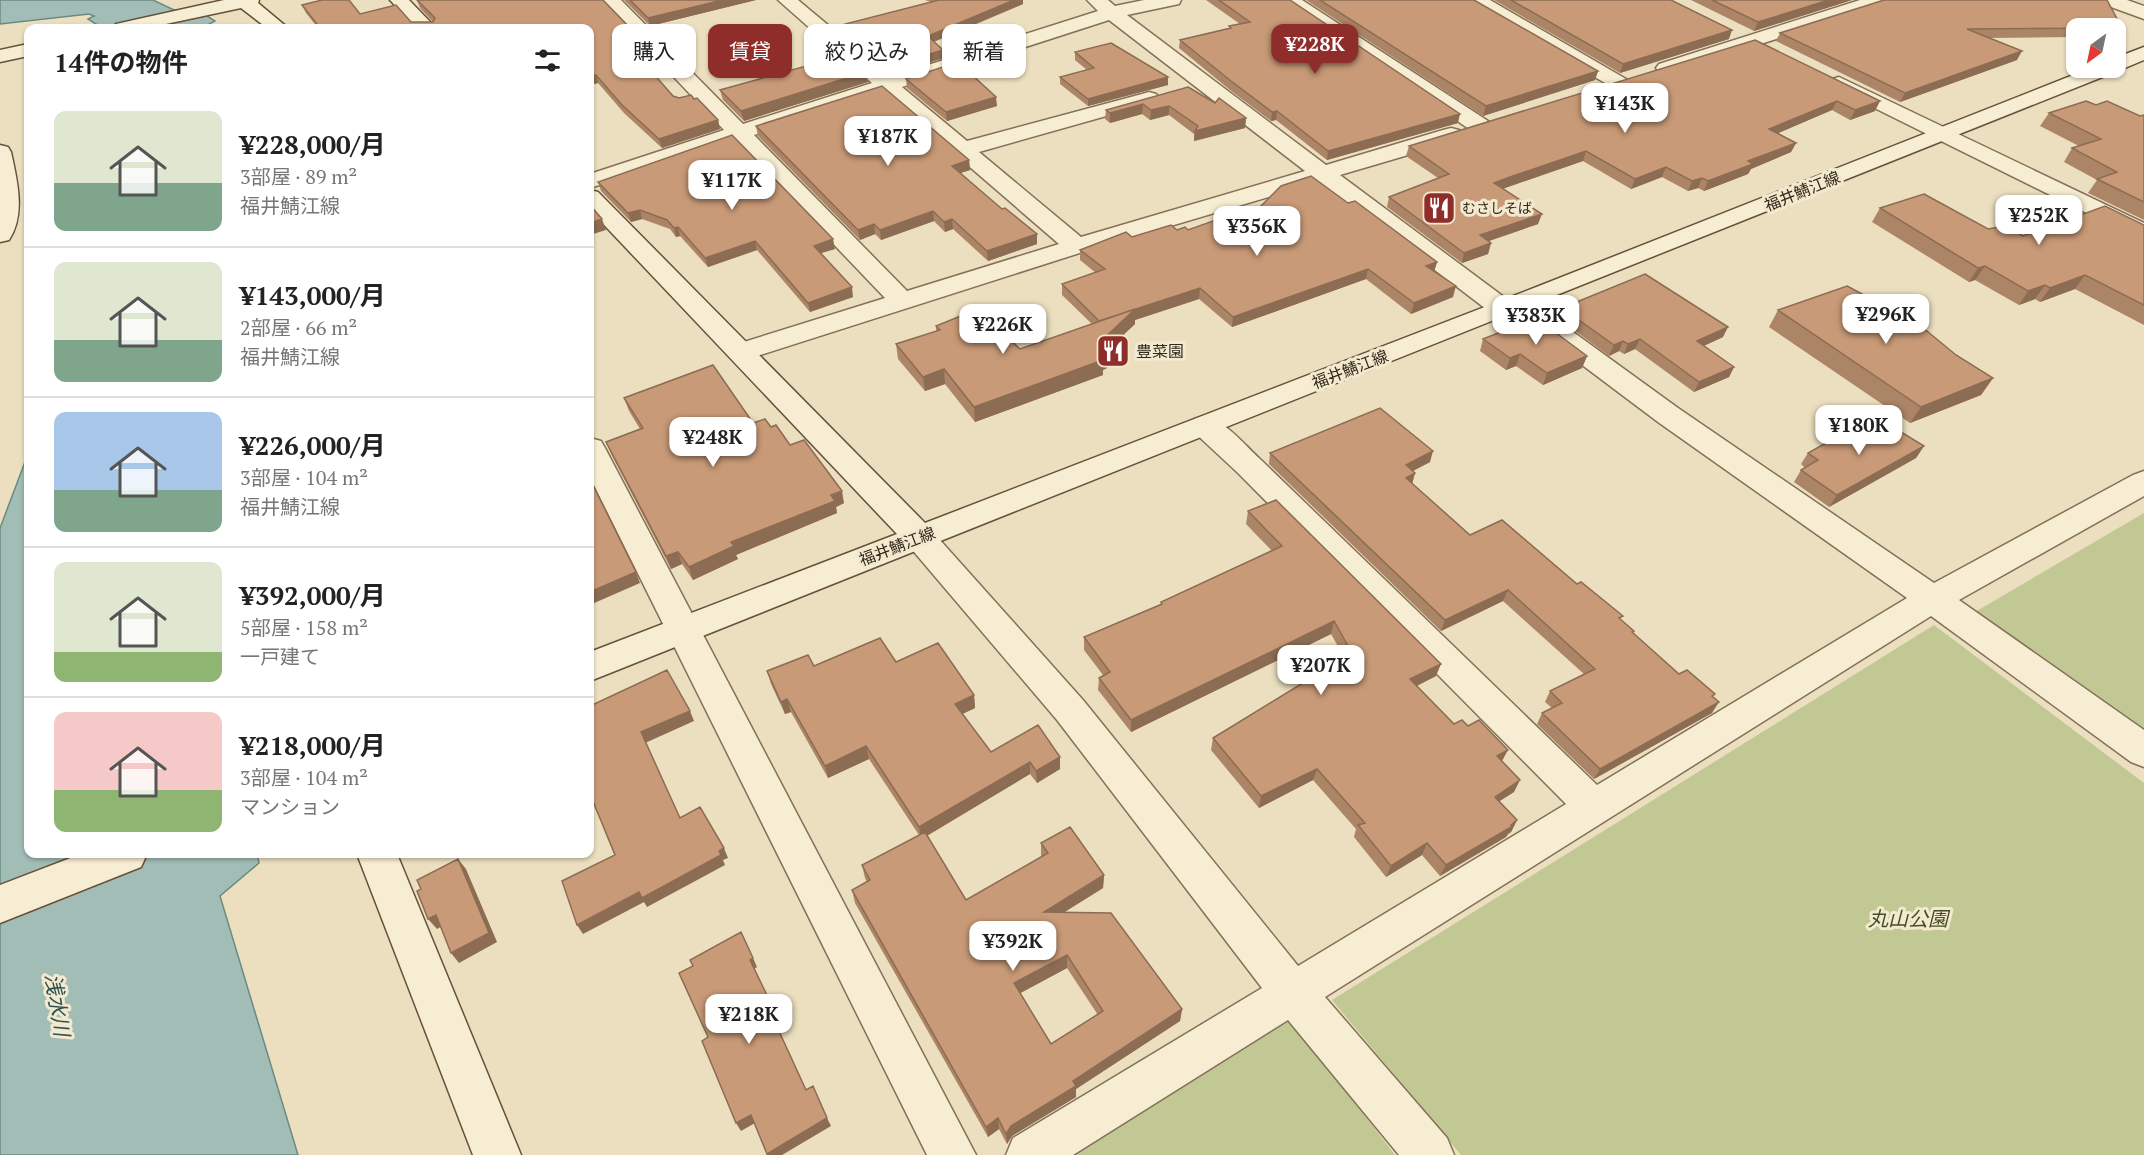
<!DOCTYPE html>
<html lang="ja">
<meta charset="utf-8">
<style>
:root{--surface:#fff;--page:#f2f2f2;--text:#222;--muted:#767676;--line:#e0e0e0;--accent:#8f2d2b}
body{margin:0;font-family:"PT Serif","Noto Sans JP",serif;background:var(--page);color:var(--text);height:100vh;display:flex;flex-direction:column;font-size:22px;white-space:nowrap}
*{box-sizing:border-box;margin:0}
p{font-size:20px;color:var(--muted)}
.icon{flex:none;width:33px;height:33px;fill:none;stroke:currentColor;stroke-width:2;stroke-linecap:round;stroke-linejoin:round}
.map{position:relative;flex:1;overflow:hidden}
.sheet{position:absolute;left:24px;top:24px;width:570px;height:834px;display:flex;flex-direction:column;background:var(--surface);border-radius:12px;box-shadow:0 2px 4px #0004}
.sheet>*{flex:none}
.guide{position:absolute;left:612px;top:24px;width:570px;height:54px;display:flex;gap:12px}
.needle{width:39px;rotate:213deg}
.fabs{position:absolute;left:2066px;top:18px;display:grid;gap:12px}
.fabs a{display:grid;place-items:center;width:60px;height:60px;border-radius:12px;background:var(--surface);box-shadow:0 2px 4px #0004;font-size:30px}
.price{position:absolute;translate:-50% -51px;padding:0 14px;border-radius:12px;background:#fff;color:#222;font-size:20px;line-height:39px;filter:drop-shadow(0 2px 3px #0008)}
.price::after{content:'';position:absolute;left:50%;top:36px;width:18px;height:14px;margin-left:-9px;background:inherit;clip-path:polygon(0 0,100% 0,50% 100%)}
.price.on{background:var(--accent);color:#fff}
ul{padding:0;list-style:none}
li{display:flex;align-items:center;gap:18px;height:150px;padding:0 30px}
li+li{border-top:2px solid var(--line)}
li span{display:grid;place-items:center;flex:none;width:168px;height:120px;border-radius:12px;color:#555}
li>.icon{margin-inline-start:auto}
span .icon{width:72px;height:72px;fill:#fffc;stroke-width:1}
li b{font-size:26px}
h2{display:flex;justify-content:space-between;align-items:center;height:72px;padding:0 30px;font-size:26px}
.chip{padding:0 21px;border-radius:12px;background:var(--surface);box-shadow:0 2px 4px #0004;font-size:21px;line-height:54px}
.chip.on{background:var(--accent);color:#fff}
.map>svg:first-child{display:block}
.green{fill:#c1c894}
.water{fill:#a2bdb6;stroke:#6a8a83;stroke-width:1.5}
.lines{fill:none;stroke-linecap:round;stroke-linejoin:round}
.street-casing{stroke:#837058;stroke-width:3}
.secondary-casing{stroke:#65513c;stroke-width:3}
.street{fill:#f7edd2;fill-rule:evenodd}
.secondary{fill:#f7edd2;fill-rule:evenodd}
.wall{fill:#ac8466;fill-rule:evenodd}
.shaded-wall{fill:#8c6c53}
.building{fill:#c89a77;stroke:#8c6c53;stroke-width:1.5;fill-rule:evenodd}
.labels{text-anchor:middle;stroke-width:6;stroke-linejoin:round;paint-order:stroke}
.far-poi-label{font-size:14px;fill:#33281c;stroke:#f3e9ce;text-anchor:start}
.street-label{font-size:16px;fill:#33281c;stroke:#f3e9ce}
.poi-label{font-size:16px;fill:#33281c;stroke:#f3e9ce;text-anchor:start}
.near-park-label{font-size:20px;font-style:italic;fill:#434f24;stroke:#f3e9ce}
.near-water-label{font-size:21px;font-style:italic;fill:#2c5251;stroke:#f3e9ce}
</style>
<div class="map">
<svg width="2144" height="1155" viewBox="0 0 2144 1155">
<rect width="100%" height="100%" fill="#ebdfbf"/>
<path class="green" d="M2144,513v222l-169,-123z
M1934,625l210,158v372h-683l-129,-155z
M1277,1002l118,153h-366z"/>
<path class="water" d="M0,0h153l21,10 22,-1 19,12 -13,7h-100l-14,-9 6,-3 -5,-2 -89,10z
M28,454v400h229l2,9 -39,33 78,259h-298v-627z"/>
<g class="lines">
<defs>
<path id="street" d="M601,0h20l122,124 129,-41 -94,-83h20l92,77 208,-66 -11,-11h21l7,6 29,-6h37l-2,4 -52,11 199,150 117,-35 8,-2 8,2 3,5 -3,5 -119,35 172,128 39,13 127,92 256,175 199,-108 11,-4v25l-185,104 185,130v37l-13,-5 -200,-146 -606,381 122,141 7,17h-55l-111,-135 -215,135h-67l7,-17 249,-150 -205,-268 -148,-174 -5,-8 5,-8 11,-4 11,4 152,170 215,266 268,-162 -328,-331 -43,-40 -5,-7 5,-7c25,-7 47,24 65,40l337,326 310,-187 -249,-176 -125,-94 -39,-13 -175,-133 -233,69 -335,107 -10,2 -10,-2 -4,-6 4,-6 154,-48 -150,-157 -145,47v-14l134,-44zM1109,20l196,151 -224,66 -102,-85 177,-50 4,-4 -4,-4 -7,-2 -7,2 -175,47 -65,-54zM884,93l175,151 -152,47 -153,-156z
M1280,0h22l186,121 3,5 -3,5 -8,2 -8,-2z
M1467,0h23l136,79 3,4 -3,4 -7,2 -7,-2 -143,-83z
M1860,0h28l-2,4 -213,68h-14l-3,-4 3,-4z
M2101,0h26l17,6v13l-41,-15z
M1839,77l305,146v16l-9,-2 -303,-150 -3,-4 3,-4z
M590,438l11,3 4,7 371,707h-49l-337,-678z"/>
<path id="secondary" d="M224,0h35l-1,3 30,25h-21l-26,-20 -94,20h-34l3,-4z
M390,0h19l27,28h-20z
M28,44v12l-28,6v-12z
M2144,47v13l-29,12 -1525,609v-29l307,-118 -307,-324v-20l8,2 327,331 614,-237 552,-218h24v-10z
M0,145l8,2 3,5c6,28 15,62 -2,88l-9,2z
M81,854h66l-6,13 -141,56v-38z
M357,854h40l124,301h-48z"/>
</defs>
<use href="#street" class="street-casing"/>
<use href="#secondary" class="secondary-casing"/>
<use href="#street" class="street"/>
<use href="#secondary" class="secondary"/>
</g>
<path class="wall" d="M322,0h27l11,14 36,-9 15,17h22l-13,-14 -3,-8h186l28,29 2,8 -9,3 49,56 6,2 12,-3 3,4 3,-1 21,22 2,9 -58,19 -38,-35 -26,-30 -8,2v-57h-272l-12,-15 -4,-8z
M624,0h132l-106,26z
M925,0h98v4l-89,38 9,8 1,8 -54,16 -19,-16 -1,-6 -24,-20 -1,-8 86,-22z
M1206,0h84l168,123 -131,37 -51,-40 -5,1 -41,-31 -51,-42 1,-8 49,-12v-2l11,-2z
M1306,0h168l124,71 -3,9 -112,36z
M1494,0h177l58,39 -109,34z
M1691,0h161l-98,31z
M1884,0l238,28 -6,8h-1v-8h-39v9l-88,1 29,22 -117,42 -124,-61 4,-8z
M1755,40l120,71 -25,9 -18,-10 -54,23 18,10 -5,9 -40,17 -3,5 -44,17 -6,-3 -10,3 -26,-14 -31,12 -48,-28 -76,26 -4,2 35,35 -49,17 2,2 -3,11 -26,9 -75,-56 2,-10 49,-19 -32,-22 3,-10z
M1075,52l93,33 -80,21 -28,-22v-7l27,-7 -12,-10z
M906,79l91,27 -50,15 -40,-33z
M868,82l-124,39 -21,-21 -3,-10z
M1188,87l27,16 31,15 -1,10 -51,13v-7l-25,-19 -19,5 -8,-6 -32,9 -5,-4 1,-9z
M2096,105l44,11 4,-1v105l-56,-27 9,-13 -33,-18 8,-14 7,-2 -39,-20 9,-13z
M756,126l213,34 1,10 -10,3 77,71 -49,17 -35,-32 -8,3 -11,-11 -53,19 -6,-6 -15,6 -102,-104z
M598,182l237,67 -15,4 33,44 -43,15 -53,-62 -49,17 -28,-31 -4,1 -6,-8 -28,-10 -11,3 -30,-31z
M1348,203l89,59 -3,10 19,25 -42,17 -45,-35 -134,48 -33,-28 -64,21v4l-30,28 2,2v14l-4,2v5l-128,47 -30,-38 -20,7 -27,-32 -2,-15 40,-12v-6l84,23 72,-25 -30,-29v-11l34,-11 -16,-13v-10l52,-13 45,-7h11l43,6z
M1880,208l143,28 121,-11v100l-69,-36 -35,13 -5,-3 -16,6 -44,-25 -6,2 -97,-60z
M1562,308l161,29 -19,9 30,21 -5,10 -35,15 -59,-43 -11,5 -5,-3 -10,5 -51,-38z
M1778,310l178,45 37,23 -12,17 -71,28 -141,-96z
M1483,339l104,17 -5,12 -39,17 -27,-19 -10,4 -26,-19z
M624,398l147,29 19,18 54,58 -8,4 1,6 -101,42 2,4 -45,21 -11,-16 -11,5 -60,-115 -5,-12 34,-13 -11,-18z
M1844,437l80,9 -8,12 -87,49 -35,-25 7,-12 4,-2 -4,-4 7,-11z
M1270,453l160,9 -17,9 2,2 -3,11 58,51 107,49 57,47 -1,2 46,41 36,20 -2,3 -1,16 -118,66 -57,-55 5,-11 10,-5 -7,-6 5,-11 34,-17 -81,-73 -62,30 -172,-167z
M1248,511l188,165 -19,10 37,38 48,37 12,31 -15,9 18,19 -6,12 -3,2 -2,3 -66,39 -18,-21 -36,22 -32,-40 2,-8 -43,-49 -54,28 -48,-58 2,-12 131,-81 -13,-23 -200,98 -33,-42 1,-12 4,-3 -19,-25v-13l76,-32 1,-3 111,-51 -26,-27z
M896,662l78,33 1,13 -13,6 29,38 69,5v12l-23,14 -7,-9 -103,62 39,64 75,-43v-14l63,32 -1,13 -39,24 118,97 -2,12 -104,68v8l-64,39 -5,8 -8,-15 -11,8 -133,-234 -3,-13 15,-8 -2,-4 -3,-13 57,-30 -50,-76 -41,19 -37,-66 -6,2 -14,-30 -4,-13 47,-5zM1067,968l31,47 -47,29 -31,-51z"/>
<path class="shaded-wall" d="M723,0h33l-106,26 -2,-8z
M1014,0h9v4l-95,40v-8z
M1829,0h23l-98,31 4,-9z
M631,29l2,8 -13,4 -2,-8z
M1732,30l-3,9 -109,34 3,-9z
M943,50l1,8 -54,16v-8z
M2022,51l-5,9 -117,42 5,-9z
M1598,71l-3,9 -112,36 3,-10z
M866,72l2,10 -124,39 -3,-10z
M596,75l2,8 -8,2v-9z
M1168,77v8l-80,21v-7z
M996,97l1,9 -50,15 -1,-9z
M1837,101l-5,9 -67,29 4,-10z
M1880,101l-5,10 -25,9 5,-10z
M1143,104l-1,10 -32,9v-10z
M1169,106v9l-19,5 1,-10z
M1277,111l-1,9 -5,1 1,-9z
M1460,114l-2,9 -131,37 1,-9z
M1246,118l-1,10 -51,13 1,-10z
M718,120l2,9 -58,19 -3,-9z
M1796,143l-5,9 -40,17 -3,5 -44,17 4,-10 40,-20z
M1586,151l-3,10 -92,32 3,-10z
M969,160l1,10 -18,6v-10z
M1666,167l-4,10 -31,12 4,-10z
M1702,178l-4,10 -10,3 4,-10z
M640,210l2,9 -11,3 -3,-9z
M933,211l1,10 -53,19 -1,-10z
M1542,214l-4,10 -61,21 3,-10z
M602,219l4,11 -16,5v-12z
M952,219l1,10 -8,3 -1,-10z
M874,224l1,10 -15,6 -2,-10z
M678,227l2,9 -4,1 -2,-9z
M1037,234v10l-49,17 -1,-10z
M833,239l2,10 -20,6 -1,-9z
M755,241l2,9 -49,17 -3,-9z
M1491,243l-3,11 -26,9 2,-10z
M1437,262l-3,10 -8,-6z
M1985,266l-10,14 -6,2 9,-14z
M1368,269l-2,10 -134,48 1,-10z
M2085,275l-10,14 -35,13 10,-14z
M2045,285l-10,14 -16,6 9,-14z
M1456,286l-3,11 -42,17 3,-11z
M852,287l1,10 -43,15 -2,-9z
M1200,288l-1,11 -64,21v4l-34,32 6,-2v14l-4,2v5l-128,47 -1,-15 124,-48 1,-38z
M1728,327l-5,10 -31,14 5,-10z
M1640,339l-5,10 -11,5 4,-10z
M1623,341l-4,10 -10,5 5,-11z
M1520,354l-4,12 -10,4 4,-12z
M1587,356l-5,12 -39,17 4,-12z
M1734,367l-5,10 -35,15 5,-10z
M944,369l1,15 -20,7 -2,-14z
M1993,378l-12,17 -71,28 11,-16z
M1924,446l-8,12 -87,49 8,-12z
M1433,451l-3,11 -27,14 3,-11z
M1415,473l-3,11 -6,-6z
M842,491l2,12 -8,4 1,6 -101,42 2,4 -45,21 -4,-13 42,-25z
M678,552l4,12 -11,5 -5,-13z
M636,572l4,11 -48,21 -2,-6v-6z
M1508,590l-5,11 -62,30 4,-11z
M1334,621l-3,13 -200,98v-12z
M1441,664l-5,12 -30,15 4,-12z
M974,695l1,13 -19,9 -1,-13z
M787,699l4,13 -6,2 -4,-12z
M1719,702l-7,11 -118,66 6,-10z
M690,711l4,10 -49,22 -4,-11z
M866,746l3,13 -41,19 -3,-12z
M1508,750l-6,11 -5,-5z
M1060,757v12l-23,14 -1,-12z
M1030,762v12l-109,65 -2,-12z
M1317,769l-4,11 -54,28 2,-12z
M1520,780l-6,12 -25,16 6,-11z
M1517,820l-6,12 -3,2 -2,3 -66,39 6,-11z
M1427,843l-5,12 -36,22 5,-11z
M724,848l4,10 -5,2 2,5 -78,42 -3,-5 -61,32 -6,-9z
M458,859l8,10 31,73 -38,21 -8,-10z
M1104,875l-1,13 -59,37v-13z
M436,915l8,10 -7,4 -9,-10z
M1067,955v13l-52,28 -1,-13z
M753,958l4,9 -3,2 -4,-9z
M1182,1009l-2,12 -104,68v8l-64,39 -5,8 -1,-10 5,-8 62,-45z
M777,1016l4,9 -3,2 -5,-9z
M751,1115l4,8 -14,8 -5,-8z
M827,1118l4,8 -49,29h-15v-1z
M998,1118l1,11 -11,8 -2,-10z"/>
<path class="building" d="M322,0h27l11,14 36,-9 15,17h22l2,-4 -18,-18h186l28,29 -13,4 55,63 6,2 12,-3 3,4 3,-1 21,22 -59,19 -37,-34 -26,-30 -6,1v-48h-250l-2,-1 -6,1h-12l-18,-23z
M630,0h93l-75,18z
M939,0h75l-86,36 15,14 -53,16 -20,-16 5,-1 -30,-25z
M1219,0h71l170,114 -132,37 -51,-40 -5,1 -41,-31 -51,-41 51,-12 -2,-2 21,-4z
M1320,0h154l124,71 -112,35z
M1511,0h160l61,30 -109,34z
M1712,0h117l-71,22z
M1884,0h223l15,28 -155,1 55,22 -117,42 -125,-60z
M1755,40l125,61 -25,9 -18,-9 -68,28 27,14 -48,18 5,3 -45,17 -6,-3 -10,3 -26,-14 -31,12 -49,-28 -76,26 -16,6 48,31 -62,21 11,8 -27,10 -75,-56 60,-23 -40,-28z
M1111,43l57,34 -80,22 -28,-22 34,-9 -19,-16z
M846,55l20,17 -125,39 -21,-21z
M958,62l38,35 -50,15 -40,-33z
M882,86l87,74 -17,6 50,43 3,-1 32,26 -50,17 -35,-32 -8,3 -11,-11 -53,19 -6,-6 -16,6 -102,-104z
M1188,87l27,16 4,-5 27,20 -51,13 3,-5 -29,-20 -18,4 -8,-6 -33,9 -4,-3z
M2086,101l10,4 11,-4 33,15 4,-1v87l-47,-23 20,-7 -45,-24 29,-9 -52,-26z
M732,135l101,104 -19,7 38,41 -44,16 -53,-62 -50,17 -27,-31 -4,1 -7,-8 -27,-10 -12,3 -30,-31z
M1311,176l37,27 7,-2 82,61 -11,4 30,20 -42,17 -46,-34 -135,48 -33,-29 -101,33 -37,-37 43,-15 -25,-19 46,-18 6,5 39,-12 6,5 8,-3 3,3 25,-9 18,15 50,-50z
M1924,194l64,35 17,-3 18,10 82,-30 39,19v80l-59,-30 -35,13 -5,-3 -17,6 -43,-25 -7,2 -98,-60z
M590,205l12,14 -12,4z
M1645,274l83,53 -31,14 37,26 -35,15 -59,-43 -12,5 -5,-3 -9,4 -52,-37z
M1847,286l60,32 3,-1 46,38 37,23 -72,29 -143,-97z
M978,309l42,40 115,-40 -37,35 9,10 -7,2 3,4 -129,47 -30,-38 -21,8 -27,-33 44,-14 -4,-4z
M1536,318l51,38 -40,17 -27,-19 -10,4 -27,-19z
M713,365l40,58 12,-4 6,8 5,-2 14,20 14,-5 38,51 -11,4 4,6 -104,41 3,4 -45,21 -11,-15 -12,4 -60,-114 37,-14 -19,-30z
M1380,408l53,43 -27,14 9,8 -9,5 64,57 32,-15 75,64 4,-2 42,34 -4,2 15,13 -2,1 47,42 8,-4 28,24 -3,2 7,6 -119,67 -58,-56 20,-10 -12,-12 45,-22 -87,-79 -63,30 -175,-167z
M1878,418l46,28 -87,49 -36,-25 17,-10 -10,-7 32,-18 4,2z
M590,479l46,93 -46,20z
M1276,500l165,164 -31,15 44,45 8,-4 6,6 11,-6 29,30 -11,6 23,24 -25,17 22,23 -6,5 2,1 -67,39 -19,-22 -36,23 -33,-41 7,-2 -48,-54 -56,27 -48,-58 139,-85 -18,-32 -203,99 -32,-42 11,-6 -26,-35 78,-33 -1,-2 121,-56 -34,-35z
M880,638l16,24 42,-19 36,52 -19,9 36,48 47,-27 22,32 -24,14 -6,-9 -111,65 -53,-81 -41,20 -38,-67 -6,3 -14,-31 41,-16 6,11z
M667,670l23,41 -49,21 39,86 20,-11 24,41 -5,3 2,4 -79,43 -3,-6 -62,33 -15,-44 53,-26 -25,-61v-88z
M1070,827l34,48 -60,37 67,1 71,96 -109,72 3,5 -65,40 -5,8 -8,-16 -12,9 -134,-237 18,-10 -8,-15 63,-33 41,68 82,-47 -7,-10zM1067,955l36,56 -52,33 -37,-61z
M458,859l31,74 -38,20 -15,-38 -8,4 -11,-28 4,-2 -4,-9z
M741,932l12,26 -3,2 27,56 -4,2 33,72 7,-4 14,32 -60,36 -16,-39 -15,8 -34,-82 6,-4 -29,-64 14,-7 -3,-6z"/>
<defs>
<symbol id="restaurant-square" viewBox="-11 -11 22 22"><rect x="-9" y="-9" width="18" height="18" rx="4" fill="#8f2d2b" stroke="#f3e9ce"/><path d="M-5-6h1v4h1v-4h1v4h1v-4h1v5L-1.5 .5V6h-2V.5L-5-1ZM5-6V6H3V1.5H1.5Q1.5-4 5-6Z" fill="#fff"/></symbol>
</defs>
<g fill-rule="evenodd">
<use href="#restaurant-square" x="1420" y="189" width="38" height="38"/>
<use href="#restaurant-square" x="1094" y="332" width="38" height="38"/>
</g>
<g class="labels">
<g class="far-poi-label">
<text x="1462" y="213">むさしそば</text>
</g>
<g class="street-label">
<text transform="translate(1802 191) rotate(-22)" y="6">福井鯖江線</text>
<text transform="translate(1350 369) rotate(-21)" y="6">福井鯖江線</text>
<text transform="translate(897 546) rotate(-21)" y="6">福井鯖江線</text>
</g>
<g class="poi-label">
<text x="1136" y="357">豊菜園</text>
</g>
<g class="near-park-label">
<text x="1908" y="926">丸山公園</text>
</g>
<g class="near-water-label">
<text transform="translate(57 1005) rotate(81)" y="7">浅水川</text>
</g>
</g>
</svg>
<div class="fabs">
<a><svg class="needle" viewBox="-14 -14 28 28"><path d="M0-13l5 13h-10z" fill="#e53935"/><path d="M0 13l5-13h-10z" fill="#767676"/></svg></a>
</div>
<b class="price on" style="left:1315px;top:75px">¥228K</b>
<b class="price" style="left:1625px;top:134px">¥143K</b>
<b class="price" style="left:888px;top:167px">¥187K</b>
<b class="price" style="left:732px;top:211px">¥117K</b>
<b class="price" style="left:2039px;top:246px">¥252K</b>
<b class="price" style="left:1257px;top:257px">¥356K</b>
<b class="price" style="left:1886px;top:345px">¥296K</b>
<b class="price" style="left:1536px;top:346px">¥383K</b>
<b class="price" style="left:1003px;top:355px">¥226K</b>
<b class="price" style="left:1859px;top:456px">¥180K</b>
<b class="price" style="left:713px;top:468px">¥248K</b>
<b class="price" style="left:1321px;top:696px">¥207K</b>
<b class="price" style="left:1013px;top:972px">¥392K</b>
<b class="price" style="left:749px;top:1045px">¥218K</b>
<div class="guide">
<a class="chip">購入</a>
<a class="chip on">賃貸</a>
<a class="chip">絞り込み</a>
<a class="chip">新着</a>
</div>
<section class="sheet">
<h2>14件の物件<svg class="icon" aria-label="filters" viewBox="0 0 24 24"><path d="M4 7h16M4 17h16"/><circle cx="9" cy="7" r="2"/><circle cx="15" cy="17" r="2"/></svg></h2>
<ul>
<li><span style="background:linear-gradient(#dfe7d0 60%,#7fa58c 0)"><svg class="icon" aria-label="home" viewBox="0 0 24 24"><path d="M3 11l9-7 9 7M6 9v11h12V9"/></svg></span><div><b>¥228,000/月</b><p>3部屋 · 89 m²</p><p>福井鯖江線</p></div></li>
<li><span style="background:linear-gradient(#dfe7d0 65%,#7fa58c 0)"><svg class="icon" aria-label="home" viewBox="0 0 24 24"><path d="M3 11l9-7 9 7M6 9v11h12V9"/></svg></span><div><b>¥143,000/月</b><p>2部屋 · 66 m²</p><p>福井鯖江線</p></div></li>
<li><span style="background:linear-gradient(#a9c7e8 65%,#7fa58c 0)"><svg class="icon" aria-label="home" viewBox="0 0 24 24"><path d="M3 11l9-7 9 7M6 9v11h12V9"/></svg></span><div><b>¥226,000/月</b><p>3部屋 · 104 m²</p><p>福井鯖江線</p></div></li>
<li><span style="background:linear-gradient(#dfe7d0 75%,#8fb573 0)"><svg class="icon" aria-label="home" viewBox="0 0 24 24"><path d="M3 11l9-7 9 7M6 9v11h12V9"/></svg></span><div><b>¥392,000/月</b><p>5部屋 · 158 m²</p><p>一戸建て</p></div></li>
<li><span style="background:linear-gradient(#f6c9c9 65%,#8fb573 0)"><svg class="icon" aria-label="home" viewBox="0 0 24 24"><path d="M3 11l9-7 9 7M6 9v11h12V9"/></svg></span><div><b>¥218,000/月</b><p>3部屋 · 104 m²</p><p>マンション</p></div></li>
</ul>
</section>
</div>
